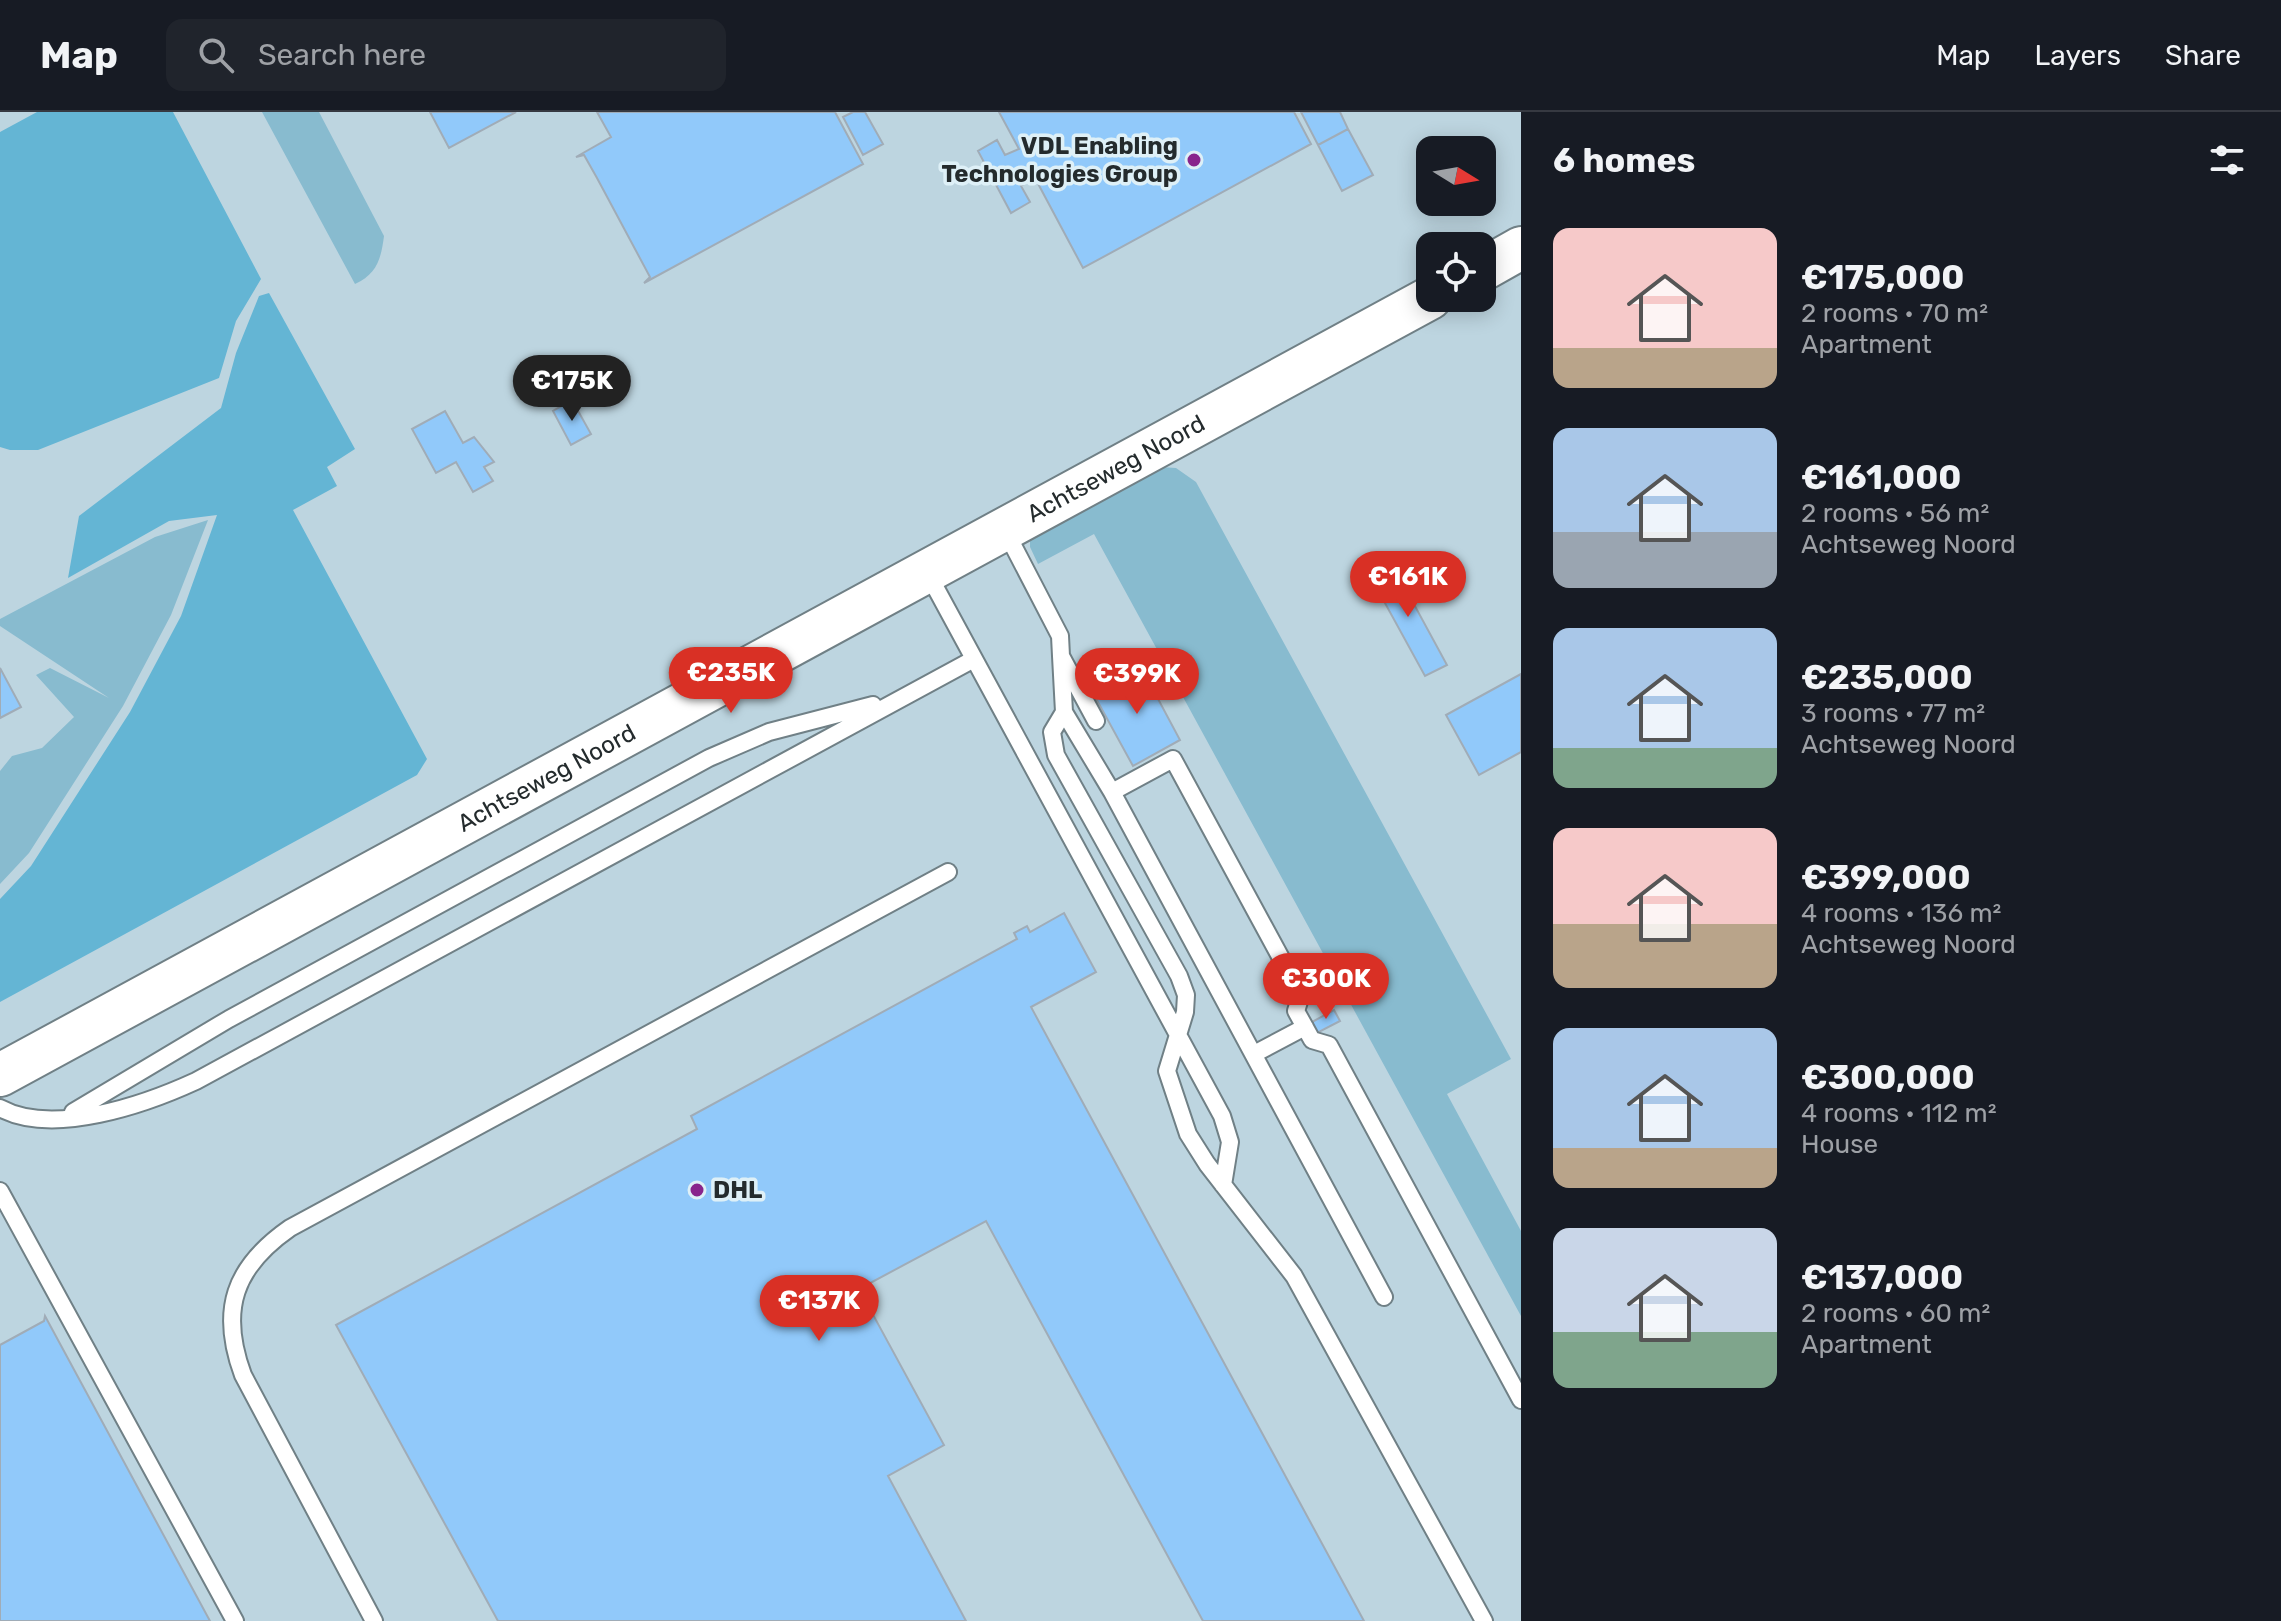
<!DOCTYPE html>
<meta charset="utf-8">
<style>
:root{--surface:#171b24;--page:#20242c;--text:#f1f3f6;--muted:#9ea1a6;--line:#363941;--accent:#d93025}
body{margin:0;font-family:Rubik,sans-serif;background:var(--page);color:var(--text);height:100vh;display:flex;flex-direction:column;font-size:30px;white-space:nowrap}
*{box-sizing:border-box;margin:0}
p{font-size:26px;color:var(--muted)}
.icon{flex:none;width:44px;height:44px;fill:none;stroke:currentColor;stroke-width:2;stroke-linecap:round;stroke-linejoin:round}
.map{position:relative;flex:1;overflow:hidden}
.panel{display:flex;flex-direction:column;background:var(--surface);width:760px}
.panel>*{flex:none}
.needle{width:52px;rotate:101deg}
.buttons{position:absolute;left:1416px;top:24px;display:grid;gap:16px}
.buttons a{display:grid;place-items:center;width:80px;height:80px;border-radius:16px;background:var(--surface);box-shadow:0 4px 20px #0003;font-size:40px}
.price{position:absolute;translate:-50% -68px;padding:0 18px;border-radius:28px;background:var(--accent);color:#fff;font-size:26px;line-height:52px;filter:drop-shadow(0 2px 4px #0008)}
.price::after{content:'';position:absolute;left:50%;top:48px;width:24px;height:18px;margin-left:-12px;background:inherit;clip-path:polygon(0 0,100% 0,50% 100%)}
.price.current{background:#222;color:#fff}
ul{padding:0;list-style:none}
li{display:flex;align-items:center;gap:24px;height:200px;padding:0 32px}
li span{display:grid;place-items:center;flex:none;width:224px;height:160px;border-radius:16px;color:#555}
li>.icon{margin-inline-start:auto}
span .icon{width:96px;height:96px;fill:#fffc;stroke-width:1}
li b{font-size:34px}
h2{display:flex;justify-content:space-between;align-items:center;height:96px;padding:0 32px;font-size:34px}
header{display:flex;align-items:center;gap:48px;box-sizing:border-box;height:112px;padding:0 40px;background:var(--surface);border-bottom:2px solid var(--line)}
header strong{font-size:38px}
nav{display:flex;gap:44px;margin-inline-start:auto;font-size:28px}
.search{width:560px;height:72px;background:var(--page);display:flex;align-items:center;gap:20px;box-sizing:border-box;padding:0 28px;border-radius:16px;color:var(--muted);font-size:30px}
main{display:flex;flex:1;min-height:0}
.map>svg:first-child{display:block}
.built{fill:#bdd5e0;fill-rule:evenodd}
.green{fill:#88bbcf}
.forest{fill:#64b5d4}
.building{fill:#91c9fa;stroke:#a0acb7;stroke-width:2}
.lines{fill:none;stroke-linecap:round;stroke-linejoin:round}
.service-casing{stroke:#708086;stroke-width:20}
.tertiary-casing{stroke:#708086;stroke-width:46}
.service{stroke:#fff;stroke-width:16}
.tertiary{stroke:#fff;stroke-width:42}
.poi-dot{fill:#88248c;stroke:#def0f7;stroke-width:3}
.labels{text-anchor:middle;stroke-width:7;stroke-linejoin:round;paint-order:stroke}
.poi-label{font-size:24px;font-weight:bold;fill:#242b2d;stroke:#def0f7;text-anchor:end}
.street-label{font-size:24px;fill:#242b2d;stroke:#def0f7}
</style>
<header>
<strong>Map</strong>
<div class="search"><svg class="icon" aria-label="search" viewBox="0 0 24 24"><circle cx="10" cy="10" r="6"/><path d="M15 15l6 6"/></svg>Search here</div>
<nav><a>Map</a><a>Layers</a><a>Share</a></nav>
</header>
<main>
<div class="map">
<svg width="1521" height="1509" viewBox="0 0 1521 1509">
<rect width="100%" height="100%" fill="#d1e2ea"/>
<path class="built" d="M0,0h1521v1509h-1521zM1430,38h52v52h-52zM1430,134h52v52h-52z"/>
<path class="green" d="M262,0h57l65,124c-3,23 -7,38 -29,48z
M1160,355l16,1 20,14 315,577 -64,35 74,137v85l-427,-782 -56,30 -8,-17v-9z
M208,408l-37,95 -48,91 -94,147 -29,31v-113l12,-15 30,-8 32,-31 -38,-42 14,-7 59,30 -109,-72v-7l155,-82z"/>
<path class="forest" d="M37,0h136l88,167 -25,42 -17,57 -181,72h-28l-10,-3v-315z
M269,181l86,156 -28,18 10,19 -44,24 134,249 -10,16 -417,227v-103l31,-33 99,-154 51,-96 36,-101 -48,6 -101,57 11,-62 142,-108 15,-55 23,-57z"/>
<path class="building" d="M430,0h86l-67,36z
M597,0h238l28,52 -219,119 6,-6 -53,-99 -13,-23 -8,2 35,-20z
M853,0h12l18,32 -20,11 -20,-38z
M999,0h295l17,32 -228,124 -48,-90 -14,8 9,16 -19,11 -33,-62 19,-11 8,15 14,-6z
M1301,0h39l8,17 -30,16z
M1348,17l25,46 -31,16 -24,-46z
M572,288l19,34 -20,11 -18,-34z
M445,299l18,32 11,-6 20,25 -10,5 9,14 -20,11 -17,-30 -20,11 -24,-44z
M1391,450l56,103 -22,11 -56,-102z
M1141,555l39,73 -47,26 -40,-73z
M0,556l21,39 -21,11z
M1521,562v78l-42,23 -33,-60z
M1064,801l32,59 -65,35 333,614h-161l-217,-400 -127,68 85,156 -56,31 78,145h-468l-162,-296 361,-196 -6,-13 326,-177 -3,-6 13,-7 3,6z
M1334,898l6,11 -23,12 -5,-11z
M45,1204l165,305h-210v-276l44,-24z"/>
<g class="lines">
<defs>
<path id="service" d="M1005,418l55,106 1,20 35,65
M927,460l295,544 8,26 -7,43
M1061,544l3,56 48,80 272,505
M1064,600l-12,20 4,23 123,221 7,19 -1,17 -18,59 21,63 19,30 87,112 190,345
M1112,680l61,-33 128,236 -5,16 16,29 17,5 192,355
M1254,942l51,-27
M0,996c53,29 146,-4 196,-27l778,-422
M73,1000l156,-93 480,-261 60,-26 104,-27
M0,1079l235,430
M374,1509l-131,-246c-24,-65 -9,-108 47,-147l658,-356"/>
<g id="tertiary">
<path d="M1482,158l39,-22"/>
<path id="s1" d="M0,963l1430,-777"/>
</g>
</defs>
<use href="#service" class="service-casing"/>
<use href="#tertiary" class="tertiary-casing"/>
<use href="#service" class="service"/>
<use href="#tertiary" class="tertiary"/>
</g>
<g class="poi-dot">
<circle cx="1194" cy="48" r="8"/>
<circle cx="697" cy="1078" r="8"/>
</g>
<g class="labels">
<g class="poi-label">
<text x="1178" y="42">VDL Enabling<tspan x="1178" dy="28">Technologies Group</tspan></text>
<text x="713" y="1086" text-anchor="start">DHL</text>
</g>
<g class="street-label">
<text dy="8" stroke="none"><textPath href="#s1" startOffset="1270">Achtseweg Noord</textPath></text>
<text dy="8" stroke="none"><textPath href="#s1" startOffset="622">Achtseweg Noord</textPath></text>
</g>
</g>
</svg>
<div class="buttons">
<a><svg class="needle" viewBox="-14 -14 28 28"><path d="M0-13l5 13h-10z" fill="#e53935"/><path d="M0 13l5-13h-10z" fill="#9ea1a6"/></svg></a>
<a><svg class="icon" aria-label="locate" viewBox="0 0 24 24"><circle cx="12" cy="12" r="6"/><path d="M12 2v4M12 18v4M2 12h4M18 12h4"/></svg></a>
</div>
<b class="price current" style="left:572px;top:311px">€175K</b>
<b class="price" style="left:1408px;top:507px">€161K</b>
<b class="price" style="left:731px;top:603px">€235K</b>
<b class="price" style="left:1137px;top:604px">€399K</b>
<b class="price" style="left:1326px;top:909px">€300K</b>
<b class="price" style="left:819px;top:1231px">€137K</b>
</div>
<section class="panel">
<h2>6 homes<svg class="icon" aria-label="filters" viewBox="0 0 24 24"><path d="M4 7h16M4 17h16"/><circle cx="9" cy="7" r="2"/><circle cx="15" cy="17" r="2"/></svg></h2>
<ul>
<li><span style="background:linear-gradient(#f6c9c9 75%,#b9a48a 0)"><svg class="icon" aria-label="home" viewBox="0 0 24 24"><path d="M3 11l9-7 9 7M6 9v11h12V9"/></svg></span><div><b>€175,000</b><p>2 rooms · 70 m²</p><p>Apartment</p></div></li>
<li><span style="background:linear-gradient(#a9c7e8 65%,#9aa5b1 0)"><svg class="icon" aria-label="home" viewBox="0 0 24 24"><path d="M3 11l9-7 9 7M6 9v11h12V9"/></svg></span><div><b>€161,000</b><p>2 rooms · 56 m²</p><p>Achtseweg Noord</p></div></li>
<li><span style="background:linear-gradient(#a9c7e8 75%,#7fa58c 0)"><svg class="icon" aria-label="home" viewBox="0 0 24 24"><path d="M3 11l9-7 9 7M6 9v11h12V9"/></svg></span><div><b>€235,000</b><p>3 rooms · 77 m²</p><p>Achtseweg Noord</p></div></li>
<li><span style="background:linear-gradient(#f6c9c9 60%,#b9a48a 0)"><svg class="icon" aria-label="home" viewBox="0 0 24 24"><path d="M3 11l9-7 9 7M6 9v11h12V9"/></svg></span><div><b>€399,000</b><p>4 rooms · 136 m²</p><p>Achtseweg Noord</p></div></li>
<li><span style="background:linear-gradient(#a9c7e8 75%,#b9a48a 0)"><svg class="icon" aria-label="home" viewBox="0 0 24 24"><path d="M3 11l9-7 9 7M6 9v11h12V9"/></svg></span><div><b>€300,000</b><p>4 rooms · 112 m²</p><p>House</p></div></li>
<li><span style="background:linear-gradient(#c9d6e8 65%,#7fa58c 0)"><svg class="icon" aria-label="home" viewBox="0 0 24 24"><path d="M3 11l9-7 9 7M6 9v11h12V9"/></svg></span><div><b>€137,000</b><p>2 rooms · 60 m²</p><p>Apartment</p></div></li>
</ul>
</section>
</main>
